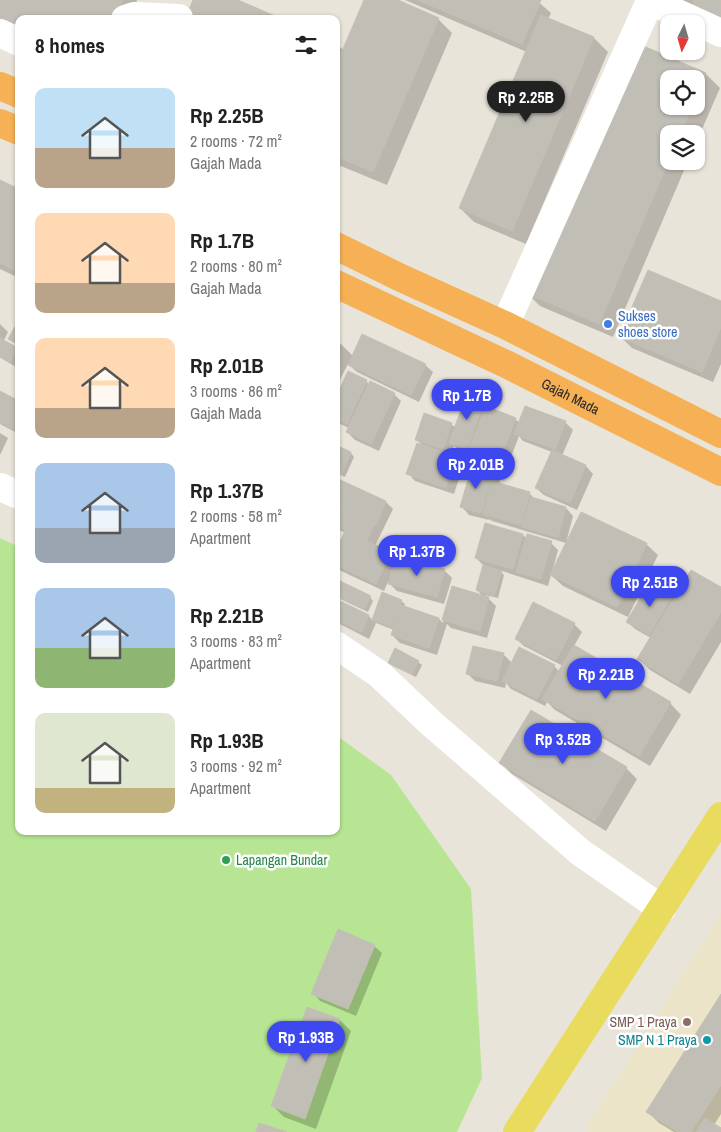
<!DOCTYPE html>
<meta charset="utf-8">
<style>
:root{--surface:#fff;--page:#f6f6f6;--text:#222;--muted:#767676;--accent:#3e48f1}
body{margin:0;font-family:"Archivo Narrow",sans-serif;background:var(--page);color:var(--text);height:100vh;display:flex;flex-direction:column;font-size:19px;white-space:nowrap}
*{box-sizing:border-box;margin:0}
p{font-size:16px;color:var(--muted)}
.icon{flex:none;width:28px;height:28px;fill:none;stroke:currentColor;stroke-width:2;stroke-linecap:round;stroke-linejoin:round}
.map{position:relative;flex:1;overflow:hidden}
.side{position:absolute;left:15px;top:15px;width:325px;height:820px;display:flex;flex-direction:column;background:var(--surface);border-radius:10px;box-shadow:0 1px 4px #0004}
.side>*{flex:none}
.needle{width:32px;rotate:185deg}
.buttons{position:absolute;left:660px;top:15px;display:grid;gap:10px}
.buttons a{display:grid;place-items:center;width:45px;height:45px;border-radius:10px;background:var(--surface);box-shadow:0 1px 4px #0004;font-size:25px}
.price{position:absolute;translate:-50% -42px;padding:0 11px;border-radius:18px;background:var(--accent);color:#fff;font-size:16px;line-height:32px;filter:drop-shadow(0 1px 2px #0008)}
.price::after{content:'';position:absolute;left:50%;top:30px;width:15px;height:11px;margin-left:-8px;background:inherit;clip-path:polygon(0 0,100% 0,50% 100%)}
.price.selected{background:#222;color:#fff}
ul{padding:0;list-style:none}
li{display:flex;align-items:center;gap:15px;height:125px;padding:0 20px}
li span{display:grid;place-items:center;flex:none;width:140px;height:100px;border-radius:10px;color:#555}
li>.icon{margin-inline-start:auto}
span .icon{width:60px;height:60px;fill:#fffc;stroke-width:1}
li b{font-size:21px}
h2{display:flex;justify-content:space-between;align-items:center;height:60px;padding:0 20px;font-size:21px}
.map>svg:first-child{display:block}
.education{fill:#ebe4c8}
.pitch{fill:#b7e593}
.shadow{fill:#0003;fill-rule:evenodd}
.building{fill:#c1beb6;stroke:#c4c0b3}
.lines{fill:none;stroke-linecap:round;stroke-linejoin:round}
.minor{stroke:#fff;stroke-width:28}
.major{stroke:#e9db5d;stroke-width:28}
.highway{stroke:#f6b156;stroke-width:28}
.shop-dot{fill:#3f7fe0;stroke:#fff;stroke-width:2}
.leisure-dot{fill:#2e9e5b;stroke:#fff;stroke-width:2}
.education-dot{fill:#8d6e63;stroke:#fff;stroke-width:2}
.culture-dot{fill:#0f9aa8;stroke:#fff;stroke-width:2}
.labels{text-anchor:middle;stroke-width:5;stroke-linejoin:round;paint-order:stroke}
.shop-label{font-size:14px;fill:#366cbe;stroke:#fff;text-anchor:start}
.street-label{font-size:14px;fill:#272727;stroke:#fff}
.leisure-label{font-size:14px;fill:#27864d;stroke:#fff;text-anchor:start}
.education-label{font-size:14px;fill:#785e54;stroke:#fff;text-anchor:end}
.culture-label{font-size:14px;fill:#0d838f;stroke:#fff;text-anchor:end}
</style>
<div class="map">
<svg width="721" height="1132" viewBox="0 0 721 1132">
<rect width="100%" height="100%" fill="#e9e4d9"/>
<path class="education" d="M721,913v219h-132l-4,-2z"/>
<path class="pitch" d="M0,538l19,9v284h317v-96l55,40 80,114 11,189 -25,54h-457z"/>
<path class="shadow" d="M0,0h137l-7,19h-111z
M365,0h29l44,19 14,14 -65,152 -51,-21v-121l8,8z
M405,0h131l15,13 -3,6 46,19 14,14 -82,192 -52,-22 -14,-14 67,-156z
M666,0h55v29z
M632,43l74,31 14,14 -24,55v-9h-27v27h19l-75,176 -73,-31 -14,-14zM669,79h27v27h-27z
M0,182l19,9v87l-19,-9z
M721,302v62l-8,18 -81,-34 -11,-11z
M0,324l8,8 -5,10 16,9v18l-19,-12z
M336,342l5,2 12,12 72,9 8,7 -14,30 -62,-30 -9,-8 -12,24z
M349,373l17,8 4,4 24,9 7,7 -22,50 -24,-11 -8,-8 2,-4 -13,-6v-22z
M0,392l19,11v31l-19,-10z
M484,401l7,8 24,10 5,4 45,-1 8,8 -11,26 24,10 7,8 -16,36 -33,-15 -8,-7 16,-36 -29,-11 -4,-5 -14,37 -29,-11 -7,-8 -11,-4 -4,-4 -4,10 6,2 7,8 -9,28 -39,-13 -7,-8 16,-26 -8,-8 35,-15 5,4z
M0,433l8,5 -8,17z
M336,447l15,6 3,4 -9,20 -9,-4z
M473,467l20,6 7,8 -1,4 31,9 5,5 31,9 7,8 -7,27 -74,-22 -3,-2v1l-20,-5 -7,-8z
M336,479l50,23 7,7 -18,37 15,7 6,6 48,11 8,8 -8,26 -47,-13 -9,-9 -4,9 -45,-21 -3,-3v-14l10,-20 -10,-4z
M523,535l4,4 24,4 7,7 -5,19 93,-25 12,11 -30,62 -65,-31 -12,-11 -3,11 -49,-16 5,5 -6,23 -13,-3 11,11 -9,32 -36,-10 -4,-4 -10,31 -37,-12 -8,-8 2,-5 -18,-7 -7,16 -33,-17v-21l33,15 4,5 10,-27 18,7 4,3 -1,3 35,12 4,4 9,-35 32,9 -7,-7 7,-24 -8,-8z
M336,581l34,16 3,4 -5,11 -32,-15z
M651,583l24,15 46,-9v53l-31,52 -40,-24 -11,-11 12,-21 -16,-9 -7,-7z
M574,624l8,8 -8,14 96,57 11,12 -31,51 -95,-56 -8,-8 -2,4 -34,-17 -5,-6 -1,5 -30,-7 -7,-7 35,-20 8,8 -2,6 45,-2 6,6 3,-6 -39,-20 -8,-7z
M390,662h28l4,3 -6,12 -23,-11z
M501,763l125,5 11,11 -31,52 -94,-57z
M374,946l8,7 -26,63 -36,-15 -7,-8z
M721,997v117l-7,11 7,5v2h-47l-15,-9 -11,-11z
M340,1020l11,11 -35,98 -32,-12 -11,-11z"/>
<path class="building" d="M0,0h122l-7,18 -3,1h-93v19l-19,-9z
M193,0h45l44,19h-97z
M364,0h34l41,18 -66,154 -37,-16v-91z
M418,0h123l-19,44z
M695,0h26v26l-32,-15z
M541,15l53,22 -82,194 -53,-23z
M632,41l74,32 -10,23v-17h-27v27h23l-12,28h-11v26l-70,164 -75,-32z
M0,180l19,9v83l-19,-9z
M648,270l73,31v26l-19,45 -83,-35z
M17,323h2v22l-11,-6z
M362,334l64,30 -15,31 -63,-30z
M0,338l18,10 -8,15 -10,-6z
M348,371l19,9 -20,44 -11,-5v-22z
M370,381l25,12 -24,51 -25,-12z
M0,391l19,10v23l-4,6 -15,-8z
M467,393l18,6 -18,50 -18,-6z
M486,406l30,12 -19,48 -30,-12z
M525,406l41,15 -11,28 -41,-15z
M424,413l28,10 -9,26 -28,-9z
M417,443l40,14 -11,31 -40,-14z
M336,445l15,7 -10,23 -5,-3z
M552,450l34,15 -16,38 -35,-15z
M472,466l21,6 -12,41 -21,-6z
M336,478l50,23 -10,24 -40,-19z
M492,481l38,11 -9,33 -38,-11z
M531,497l35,10 -8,30 -36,-10z
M336,507l38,18 -7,15 -31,-14z
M581,512l66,31 -30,64 -67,-32z
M485,523l38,11 -10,35 -38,-11z
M345,531l46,21 -15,32 -40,-19v-15z
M527,534l25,7 -11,38 -25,-7z
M396,556l49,13 -8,28 -49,-13z
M483,565l19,6 -8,25 -18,-6z
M691,570l30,17v25l-43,72 -41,-25z
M336,579l35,17 -7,13 -28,-13z
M651,581l22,13 -24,41 -23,-13z
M452,586l37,11 -9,34 -38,-11z
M382,592l20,8 -10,27 -20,-7z
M336,599l33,16 -7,17 -26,-12z
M533,602l42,21 -19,37 -41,-21z
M401,605l38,13 -10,30 -38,-13z
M574,645l97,57 -32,54 -97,-57z
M473,646l31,7 -7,28 -31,-7z
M519,647l36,18 -18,34 -35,-18z
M395,648l24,13 -7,13 -24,-11z
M531,710l96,57 -32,54 -96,-58z
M338,929l37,16 -27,64 -37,-15z
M721,994v91l-30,47h-13l-32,-20z
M307,1007l33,12 -35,100 -34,-13z
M705,1118l16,10v4h-25z
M259,1123l28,9h-31z"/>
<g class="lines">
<path class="minor" d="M649,0l72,33
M125,19l9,-3 45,2
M0,33l19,9
M505,325l145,-324
M0,487l19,8
M336,645l43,29 53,50 148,128 82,57"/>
<path class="major" d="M517,1132l204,-316"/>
<g class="highway">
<path d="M0,86l19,8"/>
<path d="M0,123l19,8"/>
<path d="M336,246l63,31 106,48 216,109"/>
<path id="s1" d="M336,284l170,80 215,108"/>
</g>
</g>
<circle class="shop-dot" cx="608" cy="324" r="5"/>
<circle class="leisure-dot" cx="226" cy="860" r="5"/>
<circle class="education-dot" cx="687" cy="1022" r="5"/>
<circle class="culture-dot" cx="707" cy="1040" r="5"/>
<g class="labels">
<g class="shop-label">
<text x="618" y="321">Sukses<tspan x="618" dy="16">shoes store</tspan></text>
</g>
<g class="street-label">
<text dy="5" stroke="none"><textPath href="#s1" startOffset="260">Gajah Mada</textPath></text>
</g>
<g class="leisure-label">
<text x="236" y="865">Lapangan Bundar</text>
</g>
<g class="education-label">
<text x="677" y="1027">SMP 1 Praya</text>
</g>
<g class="culture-label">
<text x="697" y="1045">SMP N 1 Praya</text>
</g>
</g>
</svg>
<div class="buttons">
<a><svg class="needle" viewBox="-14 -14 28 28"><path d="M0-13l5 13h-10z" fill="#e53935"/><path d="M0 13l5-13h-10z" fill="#767676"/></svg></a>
<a><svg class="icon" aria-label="locate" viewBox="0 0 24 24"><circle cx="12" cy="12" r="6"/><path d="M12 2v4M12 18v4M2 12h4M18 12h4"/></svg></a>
<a><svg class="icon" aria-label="layers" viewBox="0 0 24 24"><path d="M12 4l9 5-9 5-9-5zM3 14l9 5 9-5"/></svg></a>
</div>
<b class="price selected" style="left:526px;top:123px">Rp 2.25B</b>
<b class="price" style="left:467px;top:421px">Rp 1.7B</b>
<b class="price" style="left:476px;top:490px">Rp 2.01B</b>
<b class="price" style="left:417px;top:577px">Rp 1.37B</b>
<b class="price" style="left:650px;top:608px">Rp 2.51B</b>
<b class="price" style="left:606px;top:700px">Rp 2.21B</b>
<b class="price" style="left:563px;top:765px">Rp 3.52B</b>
<b class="price" style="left:306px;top:1063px">Rp 1.93B</b>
<section class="side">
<h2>8 homes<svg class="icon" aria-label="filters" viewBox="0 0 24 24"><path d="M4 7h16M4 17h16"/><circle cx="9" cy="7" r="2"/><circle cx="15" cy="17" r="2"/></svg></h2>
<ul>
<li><span style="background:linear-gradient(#bfe0f5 60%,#b9a48a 0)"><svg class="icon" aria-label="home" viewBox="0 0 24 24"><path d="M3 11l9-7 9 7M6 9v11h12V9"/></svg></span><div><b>Rp 2.25B</b><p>2 rooms · 72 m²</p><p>Gajah Mada</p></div></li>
<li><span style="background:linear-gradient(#ffd9b3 70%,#b9a48a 0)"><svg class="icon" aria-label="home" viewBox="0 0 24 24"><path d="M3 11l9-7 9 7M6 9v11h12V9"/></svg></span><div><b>Rp 1.7B</b><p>2 rooms · 80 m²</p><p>Gajah Mada</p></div></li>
<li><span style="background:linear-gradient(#ffd9b3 70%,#b9a48a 0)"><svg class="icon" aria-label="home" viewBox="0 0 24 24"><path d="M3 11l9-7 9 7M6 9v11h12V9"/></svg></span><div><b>Rp 2.01B</b><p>3 rooms · 86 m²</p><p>Gajah Mada</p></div></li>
<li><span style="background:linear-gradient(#a9c7e8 65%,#9aa5b1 0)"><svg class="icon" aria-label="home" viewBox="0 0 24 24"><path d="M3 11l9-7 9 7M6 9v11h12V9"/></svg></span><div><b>Rp 1.37B</b><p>2 rooms · 58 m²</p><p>Apartment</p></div></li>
<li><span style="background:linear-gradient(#a9c7e8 60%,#8fb573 0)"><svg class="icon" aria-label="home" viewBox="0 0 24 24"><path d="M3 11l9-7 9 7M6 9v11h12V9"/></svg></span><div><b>Rp 2.21B</b><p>3 rooms · 83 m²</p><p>Apartment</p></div></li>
<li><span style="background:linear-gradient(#dfe7d0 75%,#c2b280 0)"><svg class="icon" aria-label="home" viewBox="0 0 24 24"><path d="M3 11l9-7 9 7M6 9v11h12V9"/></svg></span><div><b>Rp 1.93B</b><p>3 rooms · 92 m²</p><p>Apartment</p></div></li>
</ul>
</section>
</div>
